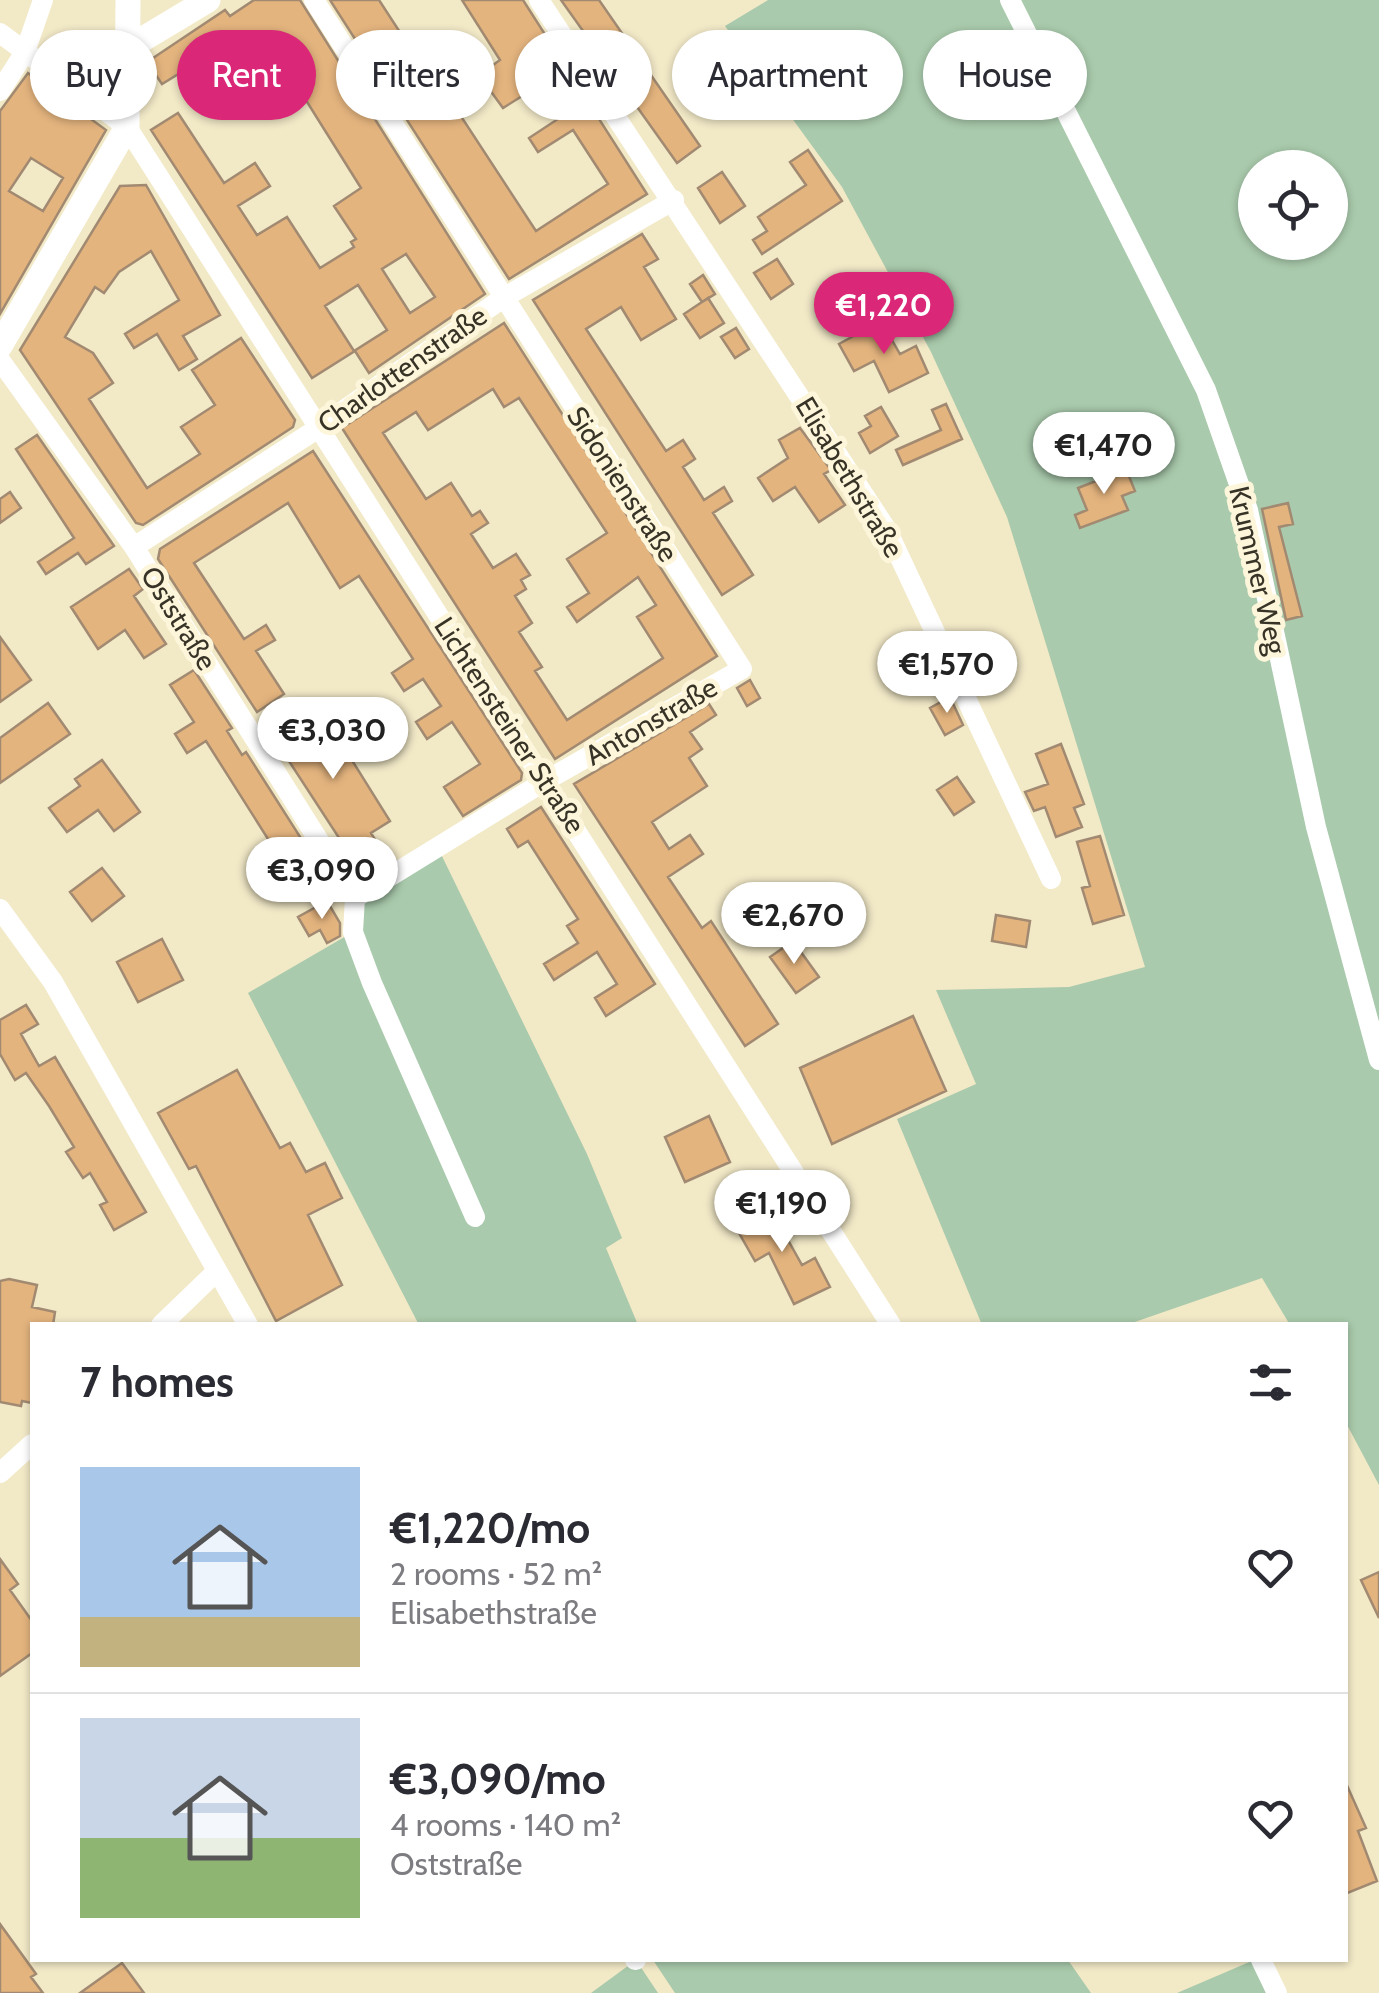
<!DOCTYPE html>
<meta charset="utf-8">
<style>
:root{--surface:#fff;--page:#f2f2f3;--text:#2b2b33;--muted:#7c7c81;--line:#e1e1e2;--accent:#db2777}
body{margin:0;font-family:Cabin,sans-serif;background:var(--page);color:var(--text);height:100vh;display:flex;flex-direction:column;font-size:38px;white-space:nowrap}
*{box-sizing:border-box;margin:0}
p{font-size:32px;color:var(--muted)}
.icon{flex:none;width:55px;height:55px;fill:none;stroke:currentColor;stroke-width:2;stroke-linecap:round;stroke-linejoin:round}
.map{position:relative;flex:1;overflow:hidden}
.details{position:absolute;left:30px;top:1322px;width:1318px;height:640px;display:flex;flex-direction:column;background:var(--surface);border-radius:0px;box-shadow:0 2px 8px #0004}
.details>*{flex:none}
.banner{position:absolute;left:30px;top:30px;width:1320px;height:90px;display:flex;gap:20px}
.fabs{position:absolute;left:1238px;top:150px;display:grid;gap:20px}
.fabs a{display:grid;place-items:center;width:110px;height:110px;border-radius:50%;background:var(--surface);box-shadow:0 2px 8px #0004;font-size:50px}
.price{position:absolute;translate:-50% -85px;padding:0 22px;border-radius:35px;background:#fff;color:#222;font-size:32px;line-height:65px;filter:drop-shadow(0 2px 5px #0008)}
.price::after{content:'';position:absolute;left:50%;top:60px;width:30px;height:22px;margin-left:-15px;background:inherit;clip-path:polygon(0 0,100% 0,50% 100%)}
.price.current{background:var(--accent);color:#fff}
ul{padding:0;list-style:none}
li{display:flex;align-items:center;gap:30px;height:250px;padding:0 50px}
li+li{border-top:2px solid var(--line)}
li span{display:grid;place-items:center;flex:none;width:280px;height:200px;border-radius:0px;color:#555}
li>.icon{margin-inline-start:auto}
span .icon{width:120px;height:120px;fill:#fffc;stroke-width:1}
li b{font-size:42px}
h2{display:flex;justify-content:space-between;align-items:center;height:120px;padding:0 50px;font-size:42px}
.pill{padding:0 35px;border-radius:45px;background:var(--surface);box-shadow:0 2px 8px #0004;font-size:35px;line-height:90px}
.pill.current{background:var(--accent);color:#fff}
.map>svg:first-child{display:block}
.green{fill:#a9caac;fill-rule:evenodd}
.building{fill:#e4b47e;stroke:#a18a71;stroke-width:2.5;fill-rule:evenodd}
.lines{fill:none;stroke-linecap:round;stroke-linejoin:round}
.minor{stroke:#fff;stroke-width:20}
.tertiary{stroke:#fff;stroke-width:25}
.labels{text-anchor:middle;stroke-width:10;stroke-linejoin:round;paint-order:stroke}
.street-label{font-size:28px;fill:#373326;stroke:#fdf6db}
</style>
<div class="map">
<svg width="1379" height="1993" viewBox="0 0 1379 1993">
<rect width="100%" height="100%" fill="#f2e9c7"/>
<path class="green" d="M768,0h611v1485l-34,-64v-96h-55l-28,-47 -136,47h-144l-85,-206 79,-35 -40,-94 133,-3 76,-20 -138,-450 -76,-165 -89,-165 -117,-161zM1255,168h75v74h-75z
M439,850l148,304 35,84 -16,10 32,77h-219l-171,-332 105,-61 2,-34z
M636,1960l22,33h-67z
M653,1960h415l23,33h-416z
M1254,1960l22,33h-99z"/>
<path class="building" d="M254,0h46l185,294 -116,79 -14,-22 -43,27 -161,-248 27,-17 46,70 31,-20 15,23 -32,20 19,29 30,-18 33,51 34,-21 -3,-5 5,-3 -22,-33 27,-18 -89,-142 -28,19 -15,-22 -67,41 -15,-22 78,-52 5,6zM406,254l29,43 -25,16 -28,-44zM358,285l29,45 -33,21 -29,-45z
M330,0h49l39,60 5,-2 2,4 24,-16 8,13 -23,16 102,156 72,-47 -35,-54 -35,22 -9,-14 35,-23 -21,-32 -40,25 -24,-33 21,-15 -38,-60h61l124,194 -138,85z
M561,0h38l101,146 -23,17z
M28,73l78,57 -106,184v-203zM31,158l32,20 -20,33 -34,-20z
M808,150l34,51 -80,53 -9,-14 14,-9 -9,-14 48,-32 -16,-23z
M722,172l23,34 -25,17 -22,-35z
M146,185l74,130 -37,21 14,23 -18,11 -22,-36 -23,14 -9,-14 54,-34 -28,-49 -32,21 -15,21 -9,-6 -30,50 28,16 20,30 -24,16 58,89 53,-34 -19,-27 34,-22 -23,-35 49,-32 54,82 -2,7 -150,98 -7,-2 -116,-173 100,-164z
M642,234l16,25 -14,8 32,52 -35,21 -20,-33 -35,22 80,122 17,-11 12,19 -12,8 21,33 20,-13 8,14 -19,12 40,62 -31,20 -189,-295z
M777,259l16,25 -22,15 -17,-26z
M703,275l12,19 -13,8 -12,-18z
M708,298l16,25 -24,15 -16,-24z
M881,321l19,33 16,-8 12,27 -39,19 -15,-31 -20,10 -15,-27z
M504,323l213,333 -162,103 -213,-331zM493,389l11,18 15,-9 88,135 -40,26 22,34 -22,14 10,15 61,-45 18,28 -19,12 26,41 -96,62 -32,-49 7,-4 -23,-35 13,-9 -17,-27 11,-7 -5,-9 9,-5 -14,-21 -23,14 -22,-34 17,-11 -8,-12 -8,5 -21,-33 -25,16 -43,-66 33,-21 12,18z
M736,328l13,21 -14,9 -14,-21z
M946,404l16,35 -59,26 -7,-15 45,-20 -9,-20z
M881,407l17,29 -28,17 -11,-20 12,-7 -6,-10z
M800,428l31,42 -7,4 21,31 -26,17 -24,-35 -22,14 -15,-23 30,-20 -9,-18z
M37,435l77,111 -28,18 -8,-11 -32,21 -8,-12 36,-24 -58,-89z
M313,451l209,322 -1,7 -58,36 -19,-29 36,-23 -28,-42 -25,17 -11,-17 25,-16 -18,-27 -19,12 -12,-18 21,-14 -54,-83 -19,12 -52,-85 -94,60 50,76 22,-14 9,15 -19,11 28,43 -27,18 -99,-153 2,-10z
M1109,468l3,7 14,-6 9,22 -13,5 6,14 -48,18 -5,-13 12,-5 -9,-22 18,-7 -3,-6z
M10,492l11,16 -21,15v-24z
M1288,503l5,21 -14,3 23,89 -16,4 -24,-111z
M129,569l14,20 -9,7 32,48 -22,14 -19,-28 -27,19 -27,-42z
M0,637l31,43 -31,22z
M194,670l38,58 -5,3 15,24 4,-3 65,102 -24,15 -81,-128 -19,12 -12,-19 19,-12 -24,-37z
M750,680l10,18 -13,8 -10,-18z
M950,697l13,28 -18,10 -15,-27z
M48,703l22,31 -70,49v-45z
M709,704l7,11 -26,17 12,17 -13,9 18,28 -55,36 17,27 21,-14 13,19 -35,23 34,51 9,-7 67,103 -33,22 -171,-262z
M318,706l72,115 -19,12 9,15 -24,16 -84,-129z
M1061,744l23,60 -10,4 8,19 -26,10 -11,-30 -11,4 -9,-19 23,-8 -12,-30z
M102,760l38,52 -26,19 -16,-21 -31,22 -18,-24 31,-22 -5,-7z
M957,777l17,25 -20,13 -17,-25z
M541,807l114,177 -49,32 -11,-18 22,-14 -20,-32 -43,28 -10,-16 34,-21 -11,-17 11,-7 -50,-78 -10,6 -11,-18z
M1100,836l24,79 -31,9 -11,-36 8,-2 -13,-44z
M102,868l22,28 -32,25 -22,-29z
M327,901l13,22v13l-13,7 -7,-13 -11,6 -11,-19z
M996,915l34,6 -4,26 -34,-6z
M162,939l21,41 -45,22 -21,-40z
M793,941l26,36 -23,16 -26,-36z
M26,1005l12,19 -17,10 18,32 16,-9 91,155 -32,18 -14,-25 7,-3 -17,-29 -7,5 -17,-26 8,-5 -25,-41 -23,-33 -11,7 -15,-26v-34z
M913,1016l33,75 -114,53 -32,-76z
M237,1070l43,78 10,-5 16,29 19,-9 17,35 -34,17 34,70 -66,36 -80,-155 -7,3 -31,-56z
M709,1116l21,46 -45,20 -20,-45z
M769,1206l33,59 13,-7 15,29 -36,17 -25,-51 -14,8 -20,-35z
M9,1279l28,6 -5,22 23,5 -2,13h-21v78l-10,-2 -1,5 -21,-4v-121z
M0,1559l18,25 -8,6 22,31v32l-32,23z
M1379,1572v46l-18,-38z
M1345,1781l21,47 -8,3 19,50 -32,13z
M0,1924l36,50 -5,3 12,16h-43z
M122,1963l22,30h-64z"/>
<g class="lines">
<path class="minor" d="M314,0l428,669 -197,112 -190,117
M539,0l348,530 164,349
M1010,0l196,390 42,120 68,317 63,233
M0,33l127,94 764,1198
M0,91l25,-39 18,-52
M0,360l134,187 221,351 -2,34 19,51 103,234
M134,547l186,-120 183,-129 171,-98
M0,909l53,73 195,343
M161,1325l56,-54
M0,1473l32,-29
M635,1960h1
M1261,1960l16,33"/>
<path class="tertiary" d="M128,48l80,-48
M0,346l127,-219 1,-127"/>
</g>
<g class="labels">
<g class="street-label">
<text transform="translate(402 369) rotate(-35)" y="10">Charlottenstraße</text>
<text transform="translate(850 477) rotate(59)" y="10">Elisabethstraße</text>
<text transform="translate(623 484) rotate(57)" y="10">Sidonienstraße</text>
<text transform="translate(1258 570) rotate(77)" y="10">Krummer Weg</text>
<text transform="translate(179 618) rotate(58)" y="10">Oststraße</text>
<text transform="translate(651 721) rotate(-30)" y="10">Antonstraße</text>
<text transform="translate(510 725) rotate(57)" y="10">Lichtensteiner Straße</text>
</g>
</g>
</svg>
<div class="fabs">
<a><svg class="icon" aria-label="locate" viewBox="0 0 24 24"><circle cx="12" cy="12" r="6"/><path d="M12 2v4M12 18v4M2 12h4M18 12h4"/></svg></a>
</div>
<b class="price current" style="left:884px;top:357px">€1,220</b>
<b class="price" style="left:1104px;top:497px">€1,470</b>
<b class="price" style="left:947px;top:716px">€1,570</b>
<b class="price" style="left:333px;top:782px">€3,030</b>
<b class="price" style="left:322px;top:922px">€3,090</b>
<b class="price" style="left:794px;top:967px">€2,670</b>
<b class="price" style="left:782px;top:1255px">€1,190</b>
<div class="banner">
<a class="pill">Buy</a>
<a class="pill current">Rent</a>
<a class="pill">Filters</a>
<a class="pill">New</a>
<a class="pill">Apartment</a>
<a class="pill">House</a>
</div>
<section class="details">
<h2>7 homes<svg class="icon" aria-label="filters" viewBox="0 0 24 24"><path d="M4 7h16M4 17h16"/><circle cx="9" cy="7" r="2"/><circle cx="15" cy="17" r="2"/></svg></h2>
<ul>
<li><span style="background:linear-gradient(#a9c7e8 75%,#c2b280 0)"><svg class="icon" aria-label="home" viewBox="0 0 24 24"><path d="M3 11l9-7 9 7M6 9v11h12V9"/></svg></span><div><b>€1,220/mo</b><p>2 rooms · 52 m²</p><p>Elisabethstraße</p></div><svg class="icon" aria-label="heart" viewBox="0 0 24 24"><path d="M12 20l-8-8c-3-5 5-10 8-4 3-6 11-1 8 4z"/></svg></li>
<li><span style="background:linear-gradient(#c9d6e8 60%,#8fb573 0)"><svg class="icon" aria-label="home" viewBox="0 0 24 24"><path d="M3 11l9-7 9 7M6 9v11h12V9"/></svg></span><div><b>€3,090/mo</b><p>4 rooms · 140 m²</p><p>Oststraße</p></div><svg class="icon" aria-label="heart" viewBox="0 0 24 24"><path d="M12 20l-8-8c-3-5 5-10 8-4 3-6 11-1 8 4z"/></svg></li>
</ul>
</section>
</div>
